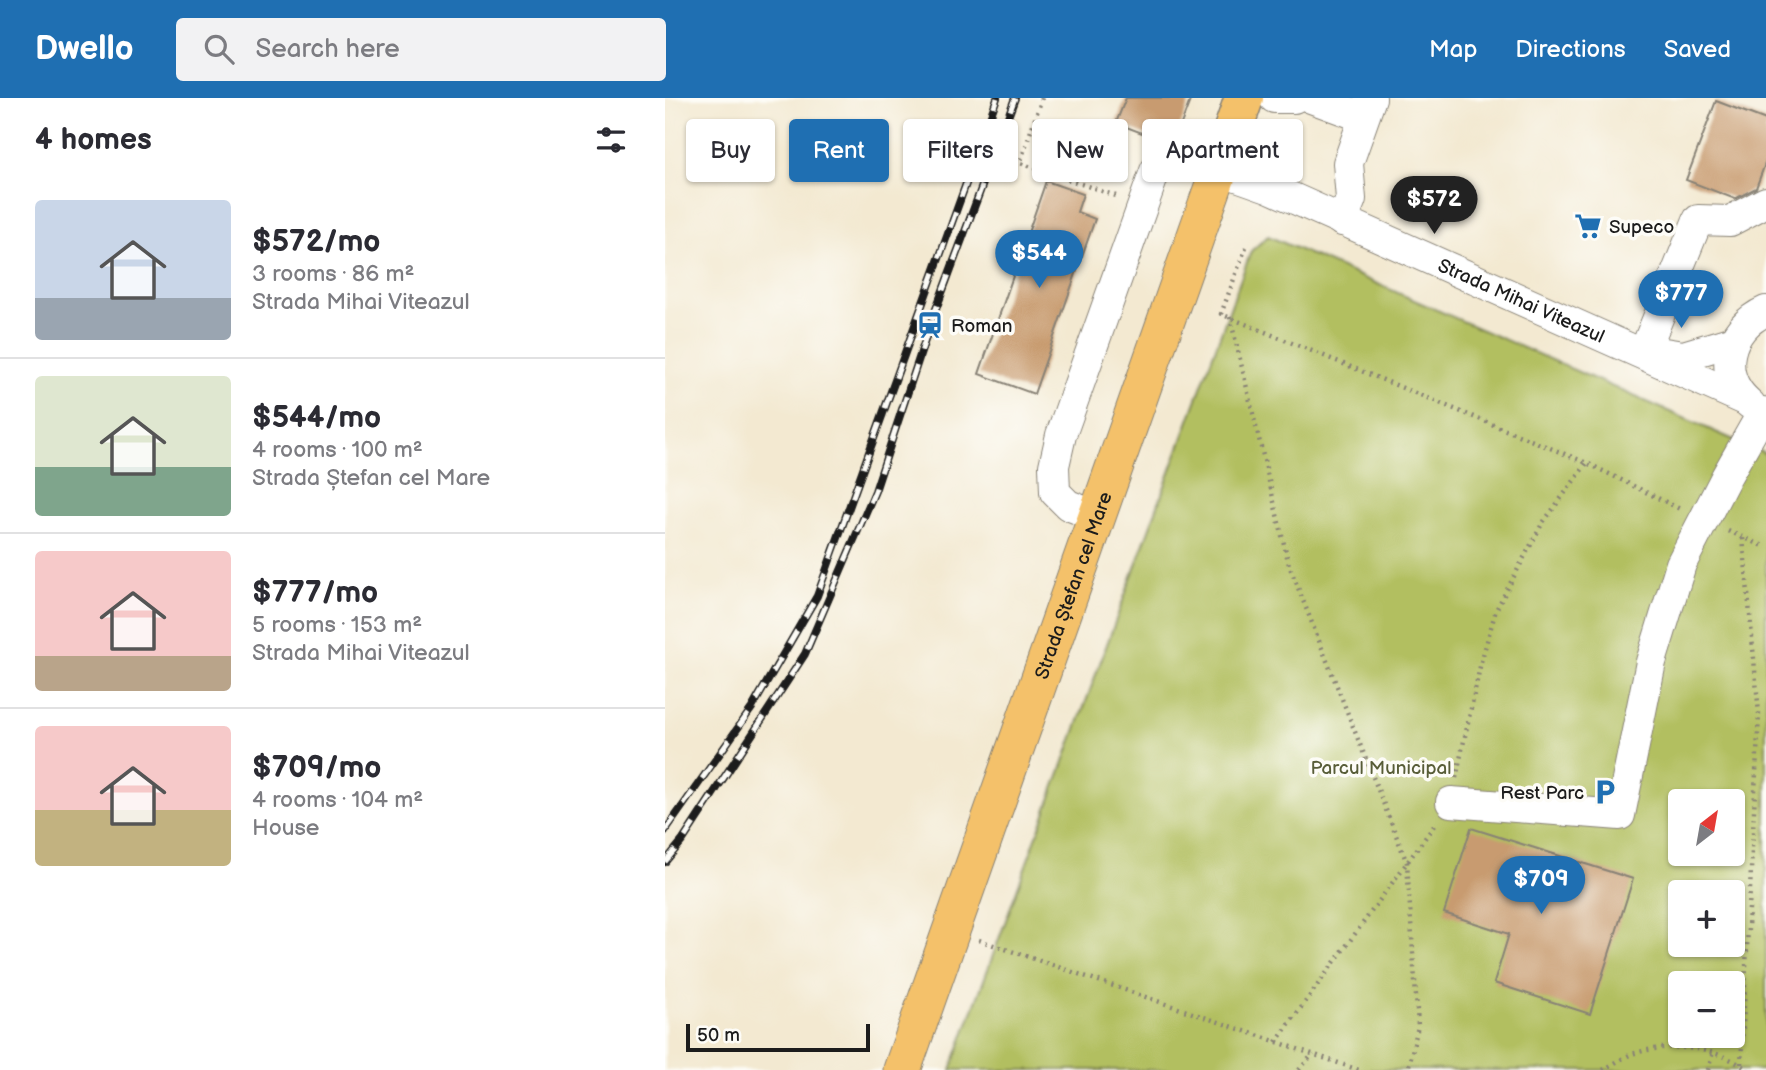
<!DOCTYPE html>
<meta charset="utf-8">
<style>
:root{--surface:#fff;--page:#f2f2f3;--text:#2b2b33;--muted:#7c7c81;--line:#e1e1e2;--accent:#1f6fb2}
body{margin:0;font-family:"Balsamiq Sans",sans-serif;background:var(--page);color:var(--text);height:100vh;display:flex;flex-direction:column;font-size:26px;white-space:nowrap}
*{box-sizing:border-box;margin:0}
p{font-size:23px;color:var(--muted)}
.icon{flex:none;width:38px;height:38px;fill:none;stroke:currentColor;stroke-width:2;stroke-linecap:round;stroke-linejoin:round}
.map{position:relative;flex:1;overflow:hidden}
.panel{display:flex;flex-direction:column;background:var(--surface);width:665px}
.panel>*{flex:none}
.banner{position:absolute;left:21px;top:21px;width:665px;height:63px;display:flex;gap:14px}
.needle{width:46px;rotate:31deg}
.tools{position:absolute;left:1003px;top:691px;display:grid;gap:14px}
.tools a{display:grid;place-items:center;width:77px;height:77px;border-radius:7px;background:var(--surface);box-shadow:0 2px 5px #0004;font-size:35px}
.scale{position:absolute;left:21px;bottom:18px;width:184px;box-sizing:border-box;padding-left:7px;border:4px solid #1c1c1c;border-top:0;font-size:19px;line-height:24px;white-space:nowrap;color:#1c1c1c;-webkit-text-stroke:5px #fdfcf7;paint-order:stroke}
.price{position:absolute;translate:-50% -60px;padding:0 16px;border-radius:24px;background:var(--accent);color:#fff;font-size:23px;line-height:46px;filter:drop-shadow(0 2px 4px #0008)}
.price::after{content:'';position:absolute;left:50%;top:42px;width:21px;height:16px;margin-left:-10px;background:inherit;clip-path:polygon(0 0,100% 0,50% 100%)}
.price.active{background:#222;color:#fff}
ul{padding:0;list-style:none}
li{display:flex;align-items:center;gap:21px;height:175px;padding:0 35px}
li+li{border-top:2px solid var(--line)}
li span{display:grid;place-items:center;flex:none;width:196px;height:140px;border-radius:7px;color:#555}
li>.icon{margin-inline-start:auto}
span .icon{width:84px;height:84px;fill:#fffc;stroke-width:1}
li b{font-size:30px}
h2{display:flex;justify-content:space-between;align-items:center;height:84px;padding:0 35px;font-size:30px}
.pill{padding:0 24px;border-radius:7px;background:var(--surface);box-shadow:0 2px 5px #0004;font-size:24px;line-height:63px}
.pill.active{background:var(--accent);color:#fff}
header{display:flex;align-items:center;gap:42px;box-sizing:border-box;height:98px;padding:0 35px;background:var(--accent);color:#fff}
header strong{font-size:33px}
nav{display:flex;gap:38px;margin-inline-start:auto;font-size:24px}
.search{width:490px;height:63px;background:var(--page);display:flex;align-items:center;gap:18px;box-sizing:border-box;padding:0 24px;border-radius:7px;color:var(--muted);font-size:26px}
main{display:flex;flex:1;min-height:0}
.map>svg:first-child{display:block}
.green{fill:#b2bf61;stroke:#676e3e;stroke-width:2;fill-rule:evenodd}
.building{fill:#c89b6f}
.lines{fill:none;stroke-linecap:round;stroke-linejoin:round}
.minor-casing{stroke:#888276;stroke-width:32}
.major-casing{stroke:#888276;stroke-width:39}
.highway-casing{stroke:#888276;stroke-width:41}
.path{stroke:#888276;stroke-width:4.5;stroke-dasharray:2 5;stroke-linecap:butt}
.minor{stroke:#fff;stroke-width:30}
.major{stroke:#f4c16a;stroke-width:37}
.highway{stroke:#f4c16a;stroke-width:38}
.rail-casing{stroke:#1c1c1c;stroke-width:8}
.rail{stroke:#fdfcf7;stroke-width:5;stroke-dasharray:16;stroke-linecap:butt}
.labels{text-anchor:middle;stroke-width:7;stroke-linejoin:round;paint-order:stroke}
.poi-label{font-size:19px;fill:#1c1c1c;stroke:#fdfcf7;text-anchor:start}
.street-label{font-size:19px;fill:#1c1c1c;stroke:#fdfcf7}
.park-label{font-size:19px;fill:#585d38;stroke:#fdfcf7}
</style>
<header>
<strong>Dwello</strong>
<div class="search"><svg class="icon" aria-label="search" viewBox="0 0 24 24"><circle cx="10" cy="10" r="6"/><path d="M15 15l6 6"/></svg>Search here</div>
<nav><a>Map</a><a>Directions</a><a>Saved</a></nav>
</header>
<main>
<section class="panel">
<h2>4 homes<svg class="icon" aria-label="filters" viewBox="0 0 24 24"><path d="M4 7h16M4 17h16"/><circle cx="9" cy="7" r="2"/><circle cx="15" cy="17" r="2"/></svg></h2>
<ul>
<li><span style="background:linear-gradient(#c9d6e8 70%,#9aa5b1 0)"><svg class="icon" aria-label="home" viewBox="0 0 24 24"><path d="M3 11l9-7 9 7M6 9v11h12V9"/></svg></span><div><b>$572/mo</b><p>3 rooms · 86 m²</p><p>Strada Mihai Viteazul</p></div></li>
<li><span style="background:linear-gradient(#dfe7d0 65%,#7fa58c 0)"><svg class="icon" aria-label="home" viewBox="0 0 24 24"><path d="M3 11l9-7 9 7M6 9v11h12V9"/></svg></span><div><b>$544/mo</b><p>4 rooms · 100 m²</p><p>Strada Ștefan cel Mare</p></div></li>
<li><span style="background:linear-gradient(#f6c9c9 75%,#b9a48a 0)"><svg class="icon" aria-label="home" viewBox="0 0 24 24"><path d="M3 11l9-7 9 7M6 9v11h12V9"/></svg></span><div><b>$777/mo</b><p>5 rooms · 153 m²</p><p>Strada Mihai Viteazul</p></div></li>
<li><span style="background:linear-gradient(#f6c9c9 60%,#c2b280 0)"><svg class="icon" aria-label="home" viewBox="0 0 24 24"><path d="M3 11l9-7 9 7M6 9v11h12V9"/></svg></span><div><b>$709/mo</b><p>4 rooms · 104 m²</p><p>House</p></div></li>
</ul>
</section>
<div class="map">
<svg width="1101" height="972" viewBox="0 0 1101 972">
<rect width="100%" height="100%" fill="#fdfcf7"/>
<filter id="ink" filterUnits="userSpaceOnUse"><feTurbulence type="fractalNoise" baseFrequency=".0143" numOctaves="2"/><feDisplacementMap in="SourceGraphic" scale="14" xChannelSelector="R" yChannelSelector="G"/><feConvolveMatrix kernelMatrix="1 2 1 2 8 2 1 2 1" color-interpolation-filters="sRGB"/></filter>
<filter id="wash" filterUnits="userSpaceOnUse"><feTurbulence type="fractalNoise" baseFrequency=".00686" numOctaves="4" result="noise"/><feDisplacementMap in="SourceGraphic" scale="28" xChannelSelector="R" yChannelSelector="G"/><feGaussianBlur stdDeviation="1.57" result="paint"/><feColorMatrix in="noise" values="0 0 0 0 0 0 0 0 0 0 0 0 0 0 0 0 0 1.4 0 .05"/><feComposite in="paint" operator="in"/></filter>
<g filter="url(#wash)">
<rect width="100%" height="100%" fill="#f3e9d1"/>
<path class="green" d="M603,138l498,218v616h-815l300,-819zM1015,704h53v52h-53zM1015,794h53v53h-53zM1015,886h53v52h-53z"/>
<g id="blocks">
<path class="building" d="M461,0h65l-18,47 -57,-22z
M1051,3l50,19v41l-10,27 -21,11 -49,-19z
M381,83l37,13 -6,18 18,7 -61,175 -55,-20z
M806,730l162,51 -43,135 -96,-31 15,-49 -65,-21z"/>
</g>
</g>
<g filter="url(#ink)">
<use href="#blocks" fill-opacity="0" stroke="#888276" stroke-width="2"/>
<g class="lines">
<defs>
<g id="minor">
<path d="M609,0h20"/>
<path d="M646,0l52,19"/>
<path d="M677,123l9,-22 -3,-36 23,-65"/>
<path d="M980,252l53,-130 32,1 36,-19"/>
<path d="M987,253l31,5 50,-15"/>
<path d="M1085,306c-35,-29 -23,-76 16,-93"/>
<path id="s1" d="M431,418l-28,-11 -13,-13 -1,-26 7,-31 94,-264 34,-12 79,28 477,213"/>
<path d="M786,704l169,13 31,-153 30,-98 45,-87 37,-65"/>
</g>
<g id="major">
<path id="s2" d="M237,972l317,-900"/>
</g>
<path id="highway" d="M554,72l25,-72"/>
</defs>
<use href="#minor" class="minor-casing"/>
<use href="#major" class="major-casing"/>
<use href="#highway" class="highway-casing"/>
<path class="path" d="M377,0l-22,65 99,34
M581,149l-25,67 366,149 95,47
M565,219l59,248 118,298 11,163 -10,44
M1063,433l38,16
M791,680l25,-116 15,-52 46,-86 45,-61
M314,842l380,130
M611,944l160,-219
M1076,966l18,-350 -16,-176
M634,972l14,-16
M938,972c9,-5 19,-12 29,-16 38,-12 84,-8 116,16
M1043,972l5,-18"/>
<use href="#minor" class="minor"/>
<use href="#major" class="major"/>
<use href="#highway" class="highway"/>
<defs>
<path id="rail" d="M0,733l87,-123 65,-112 180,-498
M0,764l18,-22 122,-186 70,-163 55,-166 85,-227"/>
</defs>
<use href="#rail" class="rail-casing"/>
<use href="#rail" class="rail"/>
</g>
</g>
<defs>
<symbol id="supermarket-bare" viewBox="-9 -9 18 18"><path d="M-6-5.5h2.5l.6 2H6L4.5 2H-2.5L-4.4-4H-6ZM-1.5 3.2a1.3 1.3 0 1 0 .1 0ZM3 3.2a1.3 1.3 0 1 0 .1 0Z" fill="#1f6fb2" stroke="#fdfcf7" stroke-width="2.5" paint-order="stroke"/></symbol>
<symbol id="station-bare" viewBox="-9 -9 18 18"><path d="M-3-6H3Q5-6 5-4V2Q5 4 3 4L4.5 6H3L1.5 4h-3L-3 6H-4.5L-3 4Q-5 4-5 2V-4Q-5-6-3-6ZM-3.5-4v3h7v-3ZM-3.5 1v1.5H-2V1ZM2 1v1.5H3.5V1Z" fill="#1f6fb2" stroke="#fdfcf7" stroke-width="2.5" paint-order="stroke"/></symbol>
<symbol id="parking-bare" viewBox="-9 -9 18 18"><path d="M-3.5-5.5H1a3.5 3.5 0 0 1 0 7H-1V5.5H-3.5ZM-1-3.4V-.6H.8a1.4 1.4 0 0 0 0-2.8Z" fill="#1f6fb2" stroke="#fdfcf7" stroke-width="2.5" paint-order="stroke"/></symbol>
</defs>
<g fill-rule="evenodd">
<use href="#supermarket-bare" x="904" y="109" width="38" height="38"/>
<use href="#station-bare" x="246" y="208" width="38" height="38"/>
<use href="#parking-bare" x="921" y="675" width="38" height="38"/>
</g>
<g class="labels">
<g class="poi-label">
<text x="944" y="135">Supeco</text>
<text x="286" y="234">Roman</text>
<text x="919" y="701" text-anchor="end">Rest Parc</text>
</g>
<g class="street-label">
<text dy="7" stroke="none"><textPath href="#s1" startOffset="784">Strada Mihai Viteazul</textPath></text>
<text dy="7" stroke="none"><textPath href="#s2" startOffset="514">Strada Ștefan cel Mare</textPath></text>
</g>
<g class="park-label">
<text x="716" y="676">Parcul Municipal</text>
</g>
</g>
</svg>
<div class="tools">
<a><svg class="needle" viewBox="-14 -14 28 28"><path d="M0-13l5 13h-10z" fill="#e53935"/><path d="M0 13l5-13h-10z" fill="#7c7c81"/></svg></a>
<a>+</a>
<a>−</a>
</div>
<div class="scale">50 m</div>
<b class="price active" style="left:769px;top:138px">$572</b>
<b class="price" style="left:374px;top:192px">$544</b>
<b class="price" style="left:1016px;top:232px">$777</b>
<b class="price" style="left:876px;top:818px">$709</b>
<div class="banner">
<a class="pill">Buy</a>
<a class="pill active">Rent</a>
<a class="pill">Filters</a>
<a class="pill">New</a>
<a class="pill">Apartment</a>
</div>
</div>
</main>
